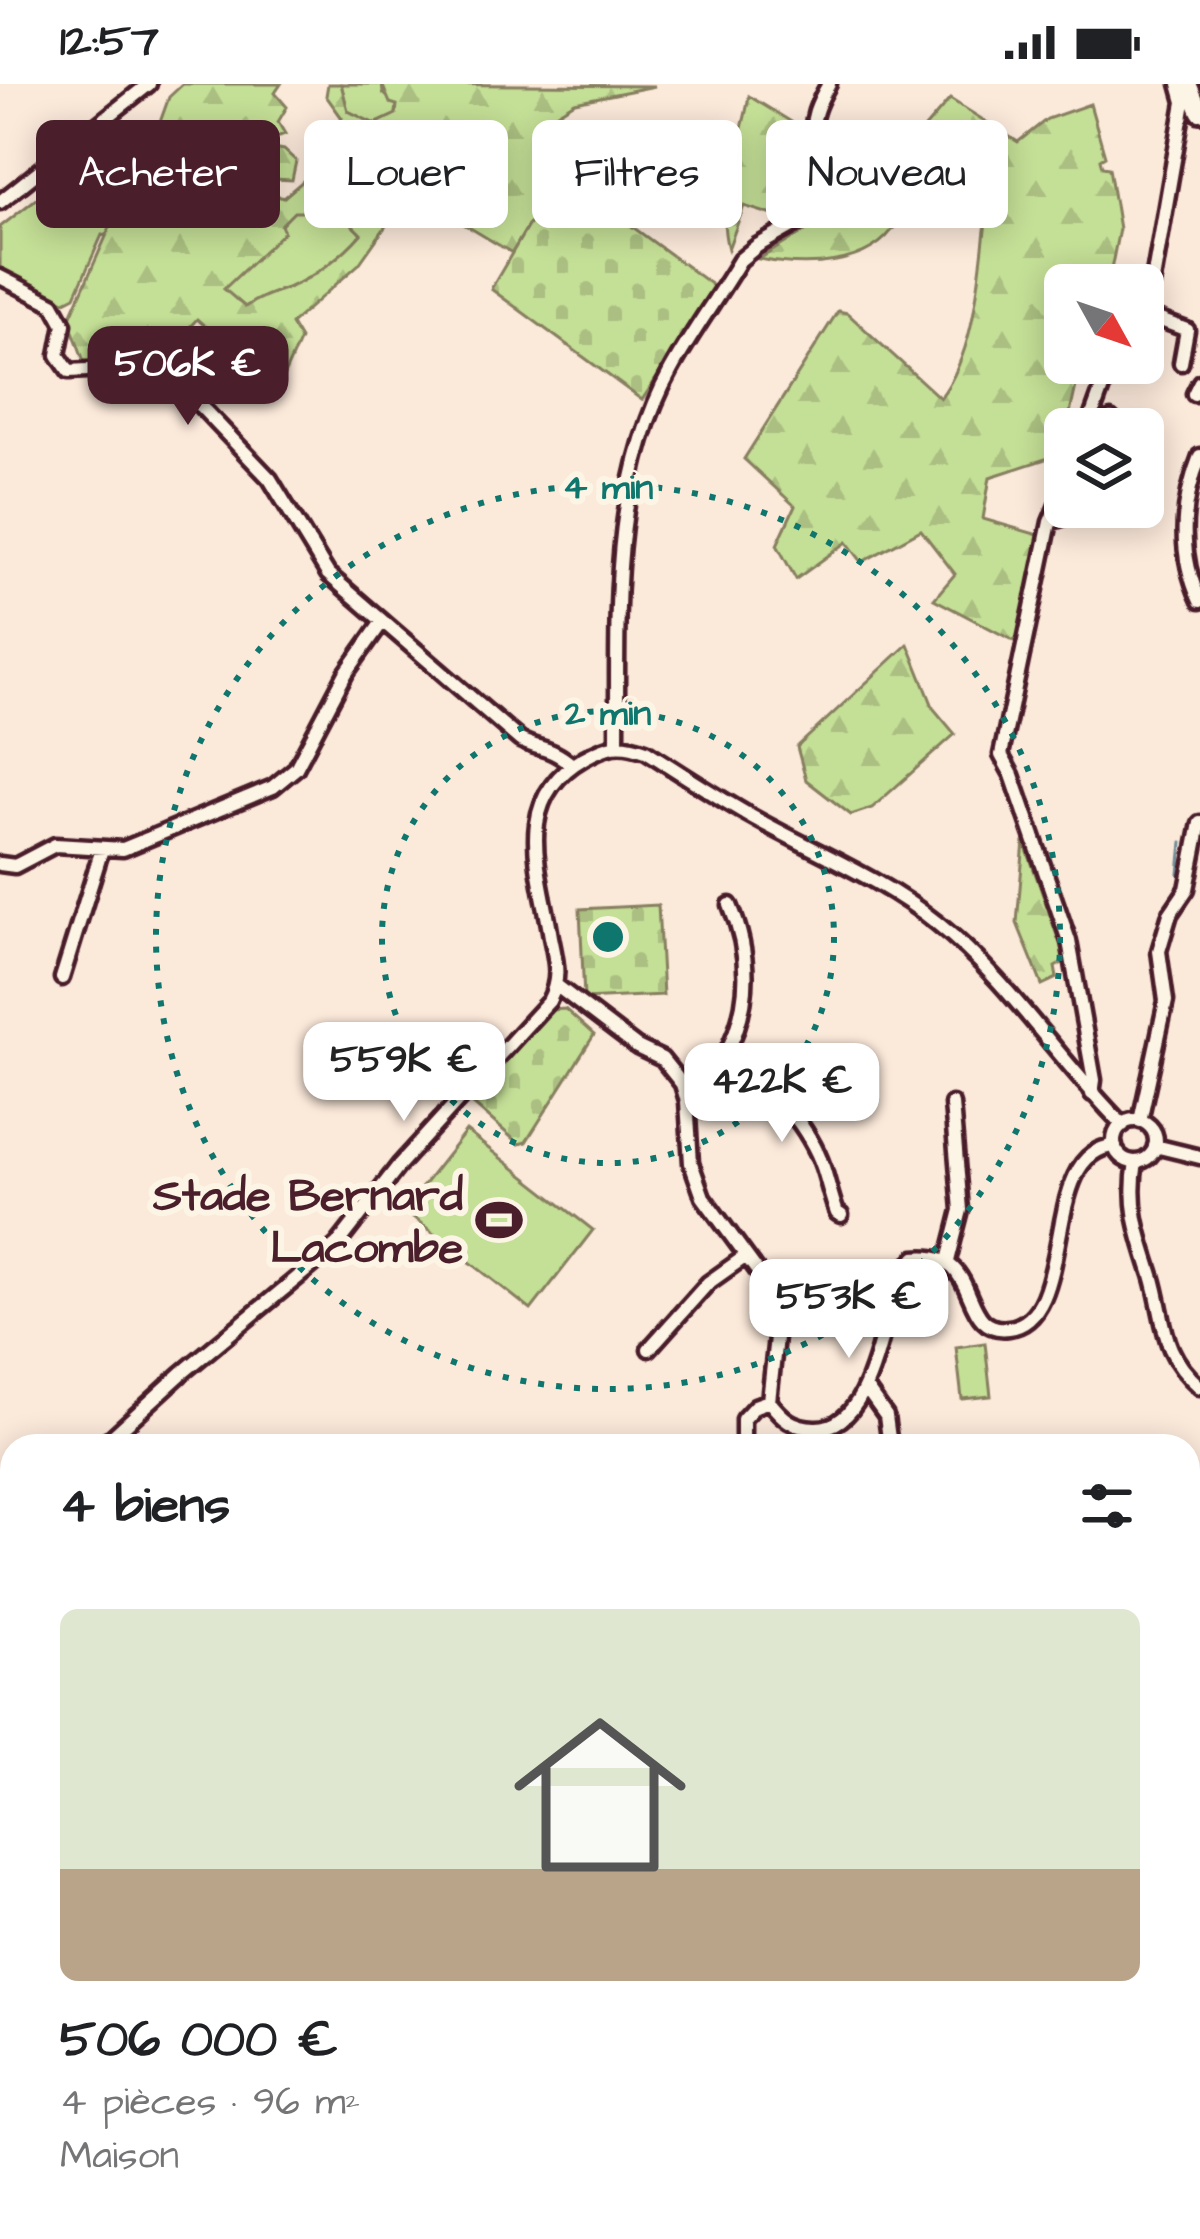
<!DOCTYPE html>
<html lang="fr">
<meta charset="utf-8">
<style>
:root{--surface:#fff;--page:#f6f6f6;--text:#202124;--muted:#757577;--accent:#4a1f2b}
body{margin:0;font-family:"Architects Daughter",sans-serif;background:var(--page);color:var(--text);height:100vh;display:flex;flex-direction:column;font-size:45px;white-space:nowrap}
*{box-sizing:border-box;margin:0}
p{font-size:39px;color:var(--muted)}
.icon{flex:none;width:66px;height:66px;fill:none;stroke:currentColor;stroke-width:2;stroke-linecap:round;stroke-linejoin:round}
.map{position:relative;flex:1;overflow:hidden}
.details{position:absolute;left:0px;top:1350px;width:1200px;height:807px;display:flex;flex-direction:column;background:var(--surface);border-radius:36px 36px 0 0;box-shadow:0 6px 30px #0003}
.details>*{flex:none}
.hud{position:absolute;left:36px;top:36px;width:1128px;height:108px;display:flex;gap:24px}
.needle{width:78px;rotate:130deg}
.fabs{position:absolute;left:1044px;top:180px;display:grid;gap:24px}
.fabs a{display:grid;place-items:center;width:120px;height:120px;border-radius:18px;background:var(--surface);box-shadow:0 6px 30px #0003;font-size:60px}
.price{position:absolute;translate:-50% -102px;padding:0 27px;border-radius:24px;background:#fff;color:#222;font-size:39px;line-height:78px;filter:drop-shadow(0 3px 6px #0008)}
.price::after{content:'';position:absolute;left:50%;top:72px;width:36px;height:27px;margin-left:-18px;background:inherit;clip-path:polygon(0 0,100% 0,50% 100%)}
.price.on{background:var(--accent);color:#fff}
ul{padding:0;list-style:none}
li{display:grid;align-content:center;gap:24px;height:636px;padding:0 60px}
li span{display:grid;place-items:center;height:372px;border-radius:18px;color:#555}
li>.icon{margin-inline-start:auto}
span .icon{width:216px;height:216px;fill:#fffc;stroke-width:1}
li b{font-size:51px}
h2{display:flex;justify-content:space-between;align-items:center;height:144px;padding:0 60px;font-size:51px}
.pill{padding:0 42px;border-radius:18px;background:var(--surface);box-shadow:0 6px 30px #0003;font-size:42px;line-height:108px}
.pill.on{background:var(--accent);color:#fff}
.status{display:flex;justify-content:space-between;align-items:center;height:84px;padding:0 60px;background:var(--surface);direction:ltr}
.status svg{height:33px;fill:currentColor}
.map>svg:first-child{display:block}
.grass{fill:#c4df96;stroke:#877f60;stroke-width:3}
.forest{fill:url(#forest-firs);stroke:#877f60;stroke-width:3;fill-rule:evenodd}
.cemetery{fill:url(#cemetery-stones);stroke:#877f60;stroke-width:3}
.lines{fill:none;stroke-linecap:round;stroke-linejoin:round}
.stream{stroke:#6f8d98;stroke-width:3}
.street-casing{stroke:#4a1f2b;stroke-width:21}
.secondary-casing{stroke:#4a1f2b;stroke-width:26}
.street{stroke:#fcf5e5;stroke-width:12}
.secondary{stroke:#fcf5e5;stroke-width:16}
.ring{fill:none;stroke:#0f766e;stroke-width:6;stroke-dasharray:6 12}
.labels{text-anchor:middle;stroke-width:12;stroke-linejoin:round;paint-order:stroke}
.poi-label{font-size:45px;font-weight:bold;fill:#4a1f2b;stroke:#fcf5e5;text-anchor:end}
.centre{fill:#0f766e;stroke:#fcf5e5;stroke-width:6}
.ring-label{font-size:36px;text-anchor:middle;font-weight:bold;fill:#0f766e;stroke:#fcf5e5;stroke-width:12;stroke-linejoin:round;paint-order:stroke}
</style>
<div class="status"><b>12:57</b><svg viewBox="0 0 49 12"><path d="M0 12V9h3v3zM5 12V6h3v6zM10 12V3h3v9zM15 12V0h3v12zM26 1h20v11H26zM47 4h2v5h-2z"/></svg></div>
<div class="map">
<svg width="1200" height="2155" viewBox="0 0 1200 2155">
<defs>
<pattern id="forest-firs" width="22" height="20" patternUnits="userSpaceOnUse" patternTransform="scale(3)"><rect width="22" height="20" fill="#c4df96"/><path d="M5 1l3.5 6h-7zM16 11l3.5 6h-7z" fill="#aabf81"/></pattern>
<pattern id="cemetery-stones" width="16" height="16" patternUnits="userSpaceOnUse" patternTransform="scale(3)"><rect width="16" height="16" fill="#c4df96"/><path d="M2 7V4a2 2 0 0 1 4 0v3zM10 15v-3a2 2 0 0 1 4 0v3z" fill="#aabf81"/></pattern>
</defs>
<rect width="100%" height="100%" fill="#fbe9da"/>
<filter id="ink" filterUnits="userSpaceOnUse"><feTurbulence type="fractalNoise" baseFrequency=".00833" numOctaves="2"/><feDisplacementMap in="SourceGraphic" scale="24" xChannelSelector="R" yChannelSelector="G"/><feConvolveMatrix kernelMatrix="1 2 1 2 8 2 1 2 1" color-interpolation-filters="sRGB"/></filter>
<g filter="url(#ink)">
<path class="grass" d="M341,0h41l1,9 14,12 -1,10 -21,9 -27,-13z
M68,90l43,55 -5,7 -4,-1 -27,61 -10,5 -65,-30v-44z
M329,113l17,9 4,17 11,11c-17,20 -46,43 -71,53 -18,6 -30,10 -45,20l-22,-18 71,-78z
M466,1047l127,99 -62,80 -127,-100z
M985,1259l6,53 -29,3 -6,-52z"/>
<path class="forest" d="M183,0h98l-6,9 12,14 -9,15 7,12 -11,4 -6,9 16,3 12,11 -4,19 -19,-1 -11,6v5l21,8 27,-23 -2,-18 34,-39 -16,-22 2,-12h13l7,27 27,13 21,-10 1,-9 -7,-2 -8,-19 273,2 -80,16 -18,11 2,60 -47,80 -102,-61 -51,72 -68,60 9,15 -23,52 -80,-72 -37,40 -75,5 -16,-44 43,-97 19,-20 38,-106zM328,113l18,8 4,18 11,11c-17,20 -46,43 -71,53 -17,6 -30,10 -45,20l-21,-18 60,-57 -3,-7 13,-13h7z
M749,12l49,30 14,27 -33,64 -35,-11 -16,43c-14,-52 13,-101 21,-153z
M950,15l68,43 29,-23 43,-15 15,52 -5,3 2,8 7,1 10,61 -11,56h-43v78h28l-1,5h-12l-19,86 -71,23 -7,42 59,17 -26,106 -82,-43 21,-25 -34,-44 -59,32 -15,-20 -51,37 -19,-34 18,-39 -51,-47 94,-148 9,2 93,85c38,-50 39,-130 48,-191l-75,-39c-5,16 -7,40 -16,55 -27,45 -93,45 -138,36l87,-53 9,-19 18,1z
M908,560l26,65 21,25 -83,74 -21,7 -45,-35 -9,-33z
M1024,757l42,120 -11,6 2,11 -15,7 -25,-62z
M973,2145h191l-2,10h-186z"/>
<path class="cemetery" d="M559,89l157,115 -74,112 -151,-111z
M658,821l5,90 -79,4 -4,-90z
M565,925l29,26 -68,107 -7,2 -49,-43 81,-91z"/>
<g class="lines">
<path class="stream" d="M1179,790l3,-32
M1195,1814l5,-2
M1188,1902l12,-2"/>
<defs>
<path id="street" d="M0,118l149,-118
M0,193l53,27 11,20 -6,31 11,16 74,-4 19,6 26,20 82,86 58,95 192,166c23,11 31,7 52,25
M1143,230l4,1 37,-213 -5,-18
M1147,231l40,15 -6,33
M1194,310l6,-12
M1087,345l24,-66
M1097,345l14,-10
M1200,372c-19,48 -22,97 0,145
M1065,402l-15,36 -49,233 11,20 57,166 25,139 -2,14
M1050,438l12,-4 4,-11
M617,659c1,-123 -8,-261 54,-373 21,-38 47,-73 69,-110l17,-14 83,-47 5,-15c-31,-43 -45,-51 -16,-100
M0,780l15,2 40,-21 68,4 150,-62 23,-19 50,-95 36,-51
M62,894l40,-129
M557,902l80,61 25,12 20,25 5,17 4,62 12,34 69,94 5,37 -8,73c13,17 24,27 46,27 58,2 66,-108 83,-147 4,-8 11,-15 17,-23 69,-8 41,77 94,70 70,-9 29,-178 106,-182
M730,962c34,35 77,74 93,121 5,15 8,30 14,46l4,2
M687,1017c19,-10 26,-23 36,-42 28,-50 29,-102 7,-154
M1114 1057a21 21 0 1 1 42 0a21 21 0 1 1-42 0Z
M1140,1037l26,-120 -7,-50 11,-37 17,-25 13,-66
M1155,1062l45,11
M1136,1078c-8,43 3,73 16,113 14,46 7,76 48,112
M948,1177l13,-51 -9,-106
M649,1265l59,-66 38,-27
M866,1304l20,28 4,30
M96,1362l16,-9 70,-64 155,-128 63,-81 149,-163c12,-23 7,-40 2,-64 -11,-68 -40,-137 33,-179 24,-13 35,-17 62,-7 33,21 66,43 101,63 63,36 133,63 190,109 72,57 121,137 186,202
M743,1362v-27l12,-13 14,-5
M0,1399l12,-4
M1188,1451l12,-1
M0,1467l12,1
M1188,1644l12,-8
M13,2145l14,10
M761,2145v10
M419,2151l12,4
M514,2155l3,-10
M605,2155l3,-10
M663,2155l2,-10
M835,2155l1,-10
M1173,2155l4,-10"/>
<path id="secondary" d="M1188,0l12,28"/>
</defs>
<use href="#street" class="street-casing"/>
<use href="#secondary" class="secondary-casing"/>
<use href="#street" class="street"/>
<use href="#secondary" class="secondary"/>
</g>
</g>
<g class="ring">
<circle cx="608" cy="853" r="226"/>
<circle cx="608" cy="853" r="452"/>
</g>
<defs>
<symbol id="stadium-bare" viewBox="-9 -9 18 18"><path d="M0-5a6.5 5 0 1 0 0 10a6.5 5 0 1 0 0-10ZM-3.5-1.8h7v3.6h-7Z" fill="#4a1f2b" stroke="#fcf5e5" stroke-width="2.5" paint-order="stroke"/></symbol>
</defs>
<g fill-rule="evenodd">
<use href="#stadium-bare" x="466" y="1103" width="66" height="66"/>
</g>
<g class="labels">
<g class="poi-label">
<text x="463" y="1126">Stade Bernard<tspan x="463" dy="52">Lacombe</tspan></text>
</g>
</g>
<circle cx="608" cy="853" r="18" class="centre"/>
<g class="ring-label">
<text x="608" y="414">4 min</text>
<text x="608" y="640">2 min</text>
</g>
</svg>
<div class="fabs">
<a><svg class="needle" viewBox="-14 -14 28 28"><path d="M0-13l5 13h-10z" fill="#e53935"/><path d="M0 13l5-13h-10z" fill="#757577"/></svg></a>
<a><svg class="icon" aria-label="layers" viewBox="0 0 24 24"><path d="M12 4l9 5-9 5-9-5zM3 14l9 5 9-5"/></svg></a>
</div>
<b class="price on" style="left:188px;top:344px">506K €</b>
<b class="price" style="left:404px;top:1040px">559K €</b>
<b class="price" style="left:782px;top:1061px">422K €</b>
<b class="price" style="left:849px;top:1277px">553K €</b>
<div class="hud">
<a class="pill on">Acheter</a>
<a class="pill">Louer</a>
<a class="pill">Filtres</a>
<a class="pill">Nouveau</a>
</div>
<section class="details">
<h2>4 biens<svg class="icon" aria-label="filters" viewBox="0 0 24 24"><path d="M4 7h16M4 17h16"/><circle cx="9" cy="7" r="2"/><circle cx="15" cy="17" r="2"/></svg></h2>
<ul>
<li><span style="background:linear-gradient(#dfe7d0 70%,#b9a48a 0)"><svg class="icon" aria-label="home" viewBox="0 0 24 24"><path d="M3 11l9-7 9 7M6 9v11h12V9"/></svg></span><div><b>506 000 €</b><p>4 pièces · 96 m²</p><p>Maison</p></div></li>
</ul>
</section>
</div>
